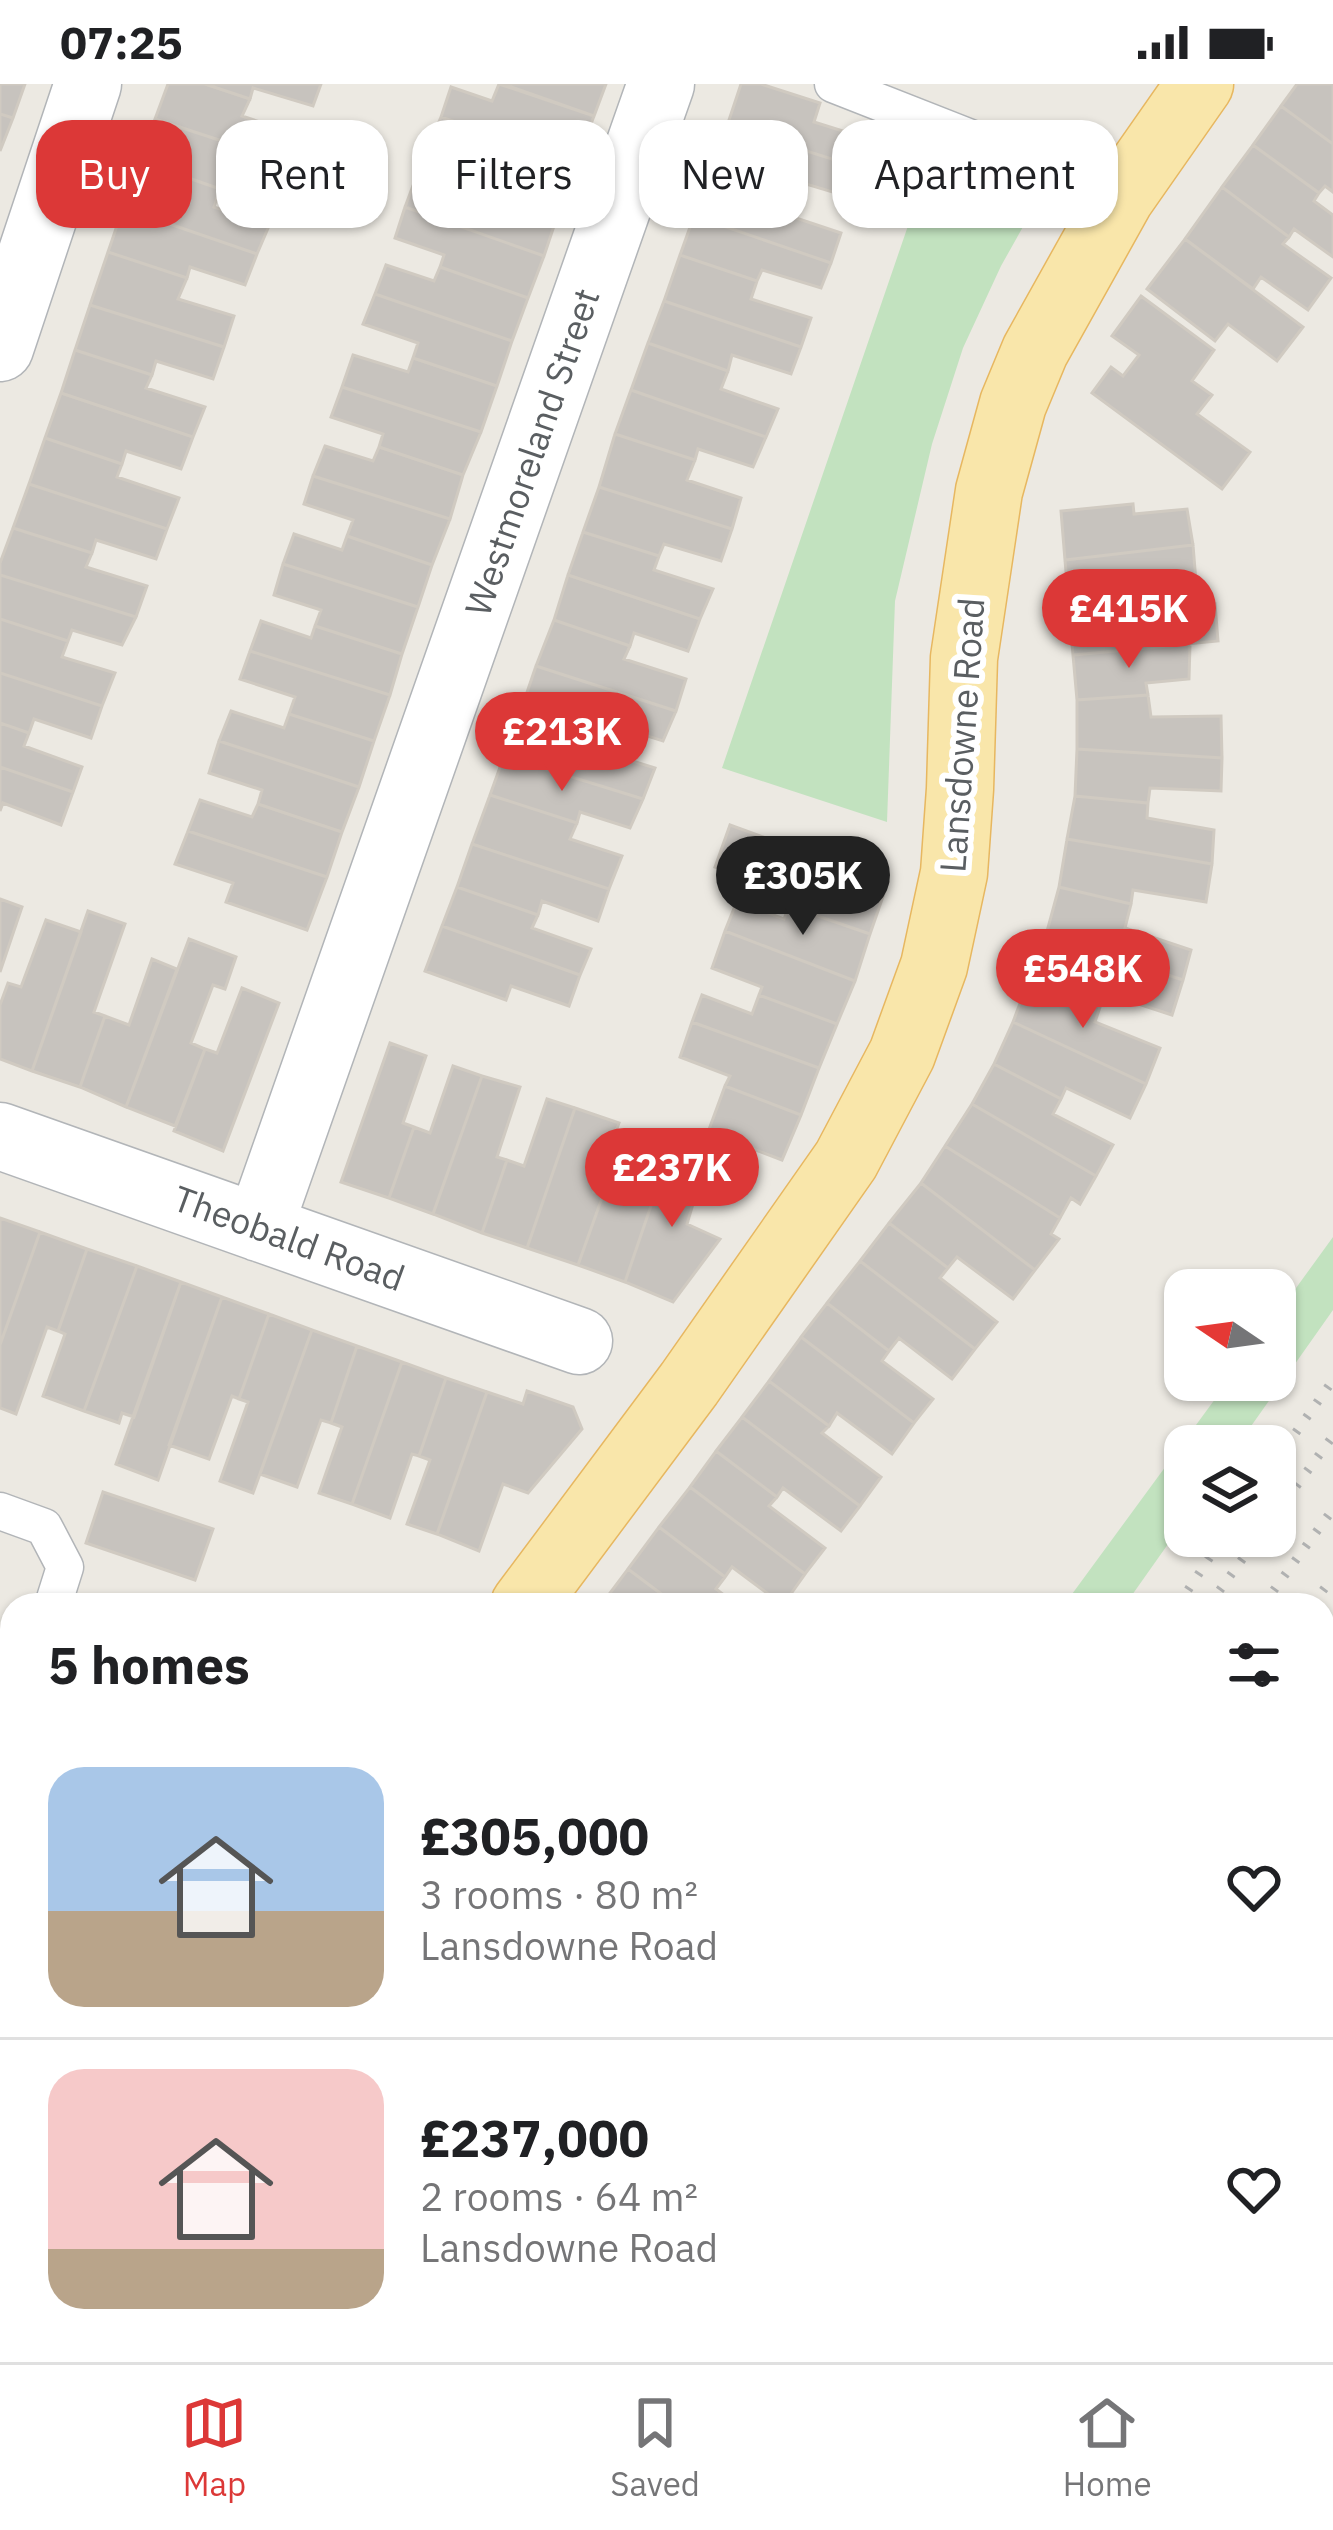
<!DOCTYPE html>
<meta charset="utf-8">
<style>
:root{--surface:#fff;--page:#f2f2f2;--text:#202124;--muted:#757577;--line:#e0e0e0;--accent:#dc3837}
body{margin:0;font-family:"IBM Plex Sans",sans-serif;background:var(--page);color:var(--text);height:100vh;display:flex;flex-direction:column;font-size:45px;white-space:nowrap}
*{box-sizing:border-box;margin:0}
p{font-size:39px;color:var(--muted)}
.icon{flex:none;width:66px;height:66px;fill:none;stroke:currentColor;stroke-width:2;stroke-linecap:round;stroke-linejoin:round}
.map{position:relative;flex:1;overflow:hidden}
.drawer{position:absolute;left:0px;top:1509px;width:1335px;height:771px;display:flex;flex-direction:column;background:var(--surface);border-radius:36px 36px 0 0;box-shadow:0 3px 9px #0004}
.drawer>*{flex:none}
.guide{position:absolute;left:36px;top:36px;width:1263px;height:108px;display:flex;gap:24px}
.needle{width:78px;rotate:283deg}
.controls{position:absolute;left:1164px;top:1185px;display:grid;gap:24px}
.controls a{display:grid;place-items:center;width:132px;height:132px;border-radius:24px;background:var(--surface);box-shadow:0 3px 9px #0004;font-size:60px}
.price{position:absolute;translate:-50% -102px;padding:0 27px;border-radius:42px;background:var(--accent);color:#fff;font-size:39px;line-height:78px;filter:drop-shadow(0 3px 6px #0008)}
.price::after{content:'';position:absolute;left:50%;top:72px;width:36px;height:27px;margin-left:-18px;background:inherit;clip-path:polygon(0 0,100% 0,50% 100%)}
.price.active{background:#222;color:#fff}
ul{padding:0;list-style:none}
li{display:flex;align-items:center;gap:36px;height:300px;padding:0 48px}
li+li{border-top:3px solid var(--line)}
li span{display:grid;place-items:center;flex:none;width:336px;height:240px;border-radius:36px;color:#555}
li>.icon{margin-inline-start:auto}
span .icon{width:144px;height:144px;fill:#fffc;stroke-width:1}
li b{font-size:51px}
h2{display:flex;justify-content:space-between;align-items:center;height:144px;padding:0 48px;font-size:51px}
.chip{padding:0 42px;border-radius:36px;background:var(--surface);box-shadow:0 3px 9px #0004;font-size:42px;line-height:108px}
.chip.active{background:var(--accent);color:#fff}
.status{display:flex;justify-content:space-between;align-items:center;height:84px;padding:0 60px;background:var(--surface);direction:ltr}
.status svg{height:33px;fill:currentColor}
.tab-bar{display:flex;justify-content:space-around;align-items:center;height:168px;border-top:3px solid var(--line);background:var(--surface);font-size:33px;color:var(--muted)}
.tab-bar a{display:grid;justify-items:center;gap:6px}
.tab-bar .active{color:var(--accent)}
.map>svg:first-child{display:block}
.green{fill:#c2e2bf}
.building{fill:#c7c3be;stroke:#d0cac1;stroke-width:3}
.lines{fill:none;stroke-linecap:round;stroke-linejoin:round}
.lane-casing{stroke:#b2b5b8;stroke-width:39}
.street-casing{stroke:#b2b5b8;stroke-width:69}
.primary-casing{stroke:#e7b760;stroke-width:69}
.lane{stroke:#fff;stroke-width:36}
.street{stroke:#fff;stroke-width:66}
.primary{stroke:#f9e6aa;stroke-width:66}
.rail{stroke:#b0b1b1;stroke-width:9;stroke-dasharray:3 15;stroke-linecap:butt}
.labels{text-anchor:middle;stroke-width:12;stroke-linejoin:round;paint-order:stroke}
.street-label{font-size:36px;fill:#5a5e61;stroke:#fff}
</style>
<div class="status"><b>07:25</b><svg viewBox="0 0 49 12"><path d="M0 12V9h3v3zM5 12V6h3v6zM10 12V3h3v9zM15 12V0h3v12zM26 1h20v11H26zM47 4h2v5h-2z"/></svg></div>
<div class="map">
<svg width="1333" height="2278" viewBox="0 0 1333 2278">
<rect width="100%" height="100%" fill="#ece9e2"/>
<path class="green" d="M934,66l109,41 -42,75 -38,82 -31,96 -37,157 -8,221 -165,-54z
M1333,1153v73l-96,136h-52v74l-60,85h-61l165,-225h46v-63z
M1333,1535v125l-10,13v-125z
M1333,1918v158l-10,-7v-144z
M460,2268h148l-7,10h-146z
M886,2268h120l-12,10h-121z"/>
<path class="building" d="M0,0h25l-12,34 -13,-4z
M168,0h37l45,15 -8,17 60,20 -10,28 -137,-45z
M205,0h116l-8,22 -60,-18 -3,11z
M499,0l95,32 -18,48 -135,-47 10,-30 41,14z
M503,0h103l-12,32z
M741,0h20l59,19 -6,19 67,21 -11,28 -143,-45z
M1297,0h36v60l-52,-38z
M1281,22l52,38v48l-8,-6 -6,7 -66,-48z
M0,30l13,4 -13,33z
M441,33l135,47 -16,44 -89,-33 4,-11 -47,-17z
M155,35l137,45 -8,27 -59,-19 -5,17 -80,-28z
M727,42l143,45 -11,29 -66,-20 -8,18 -76,-25z
M1253,61l66,48 -5,8 19,14v42l-39,-28 -5,8 -67,-50z
M140,77l80,28 -6,18 55,19 -12,28 -134,-46z
M709,89l76,25 -4,15 60,20 -10,30 -137,-47z
M417,91l48,16 6,-16 89,33 -16,48 -139,-49z
M1222,103l67,50 -6,7 48,34 -23,32 -47,-33 -8,12 -68,-50z
M405,123l139,49 -16,42 -88,-31 4,-12 -49,-17z
M123,124l134,46 -12,31 -55,-18 -3,11 -79,-26z
M694,132l137,47 -10,25 -59,-18 -5,11 -77,-26z
M1185,155l118,88 -26,34 -49,-37 -13,17 -68,-52z
M108,168l79,26 -9,21 56,17 -10,31 -134,-42z
M680,171l77,26 -6,18 60,19 -10,29 -137,-46z
M386,181l48,16 6,-14 88,31 -16,43 -137,-47z
M375,210l137,47 -15,45 -84,-28 5,-15 -55,-19z
M1141,212l73,54 -22,31 20,14 -15,19 53,38 -28,37 -130,-96 19,-26 12,9 16,-21 -27,-19z
M664,217l137,46 -10,27 -59,-19 -4,16 -80,-28z
M90,221l134,42 -11,32 -57,-18 -4,14 -77,-25z
M648,259l80,28 -7,18 57,20 -12,28 -135,-47z
M75,266l77,25 -6,13 59,19 -12,30 -132,-44z
M353,271l55,17 5,-14 84,28 -16,46 -139,-45z
M342,303l139,45 -18,43 -84,-28 4,-13 -52,-17z
M631,306l135,47 -13,30 -55,-18 -3,11 -80,-26z
M61,309l132,44 -12,32 -55,-18 -4,13 -77,-26z
M615,350l80,26 -8,20 54,18 -9,31 -133,-42z
M45,354l77,26 -5,13 62,21 -12,31 -138,-45z
M325,362l48,15 6,-14 84,28 -13,44 -137,-43z
M313,392l137,43 -18,46 -85,-29 6,-16 -49,-16z
M29,400l138,45 -11,30 -60,-19 -4,13 -79,-25z
M599,403l133,42 -11,32 -57,-17 -5,12 -76,-24z
M1133,420l1,10 53,-5 6,36 -128,15 -4,-49z
M13,444l79,25 -6,14 61,19 -11,31 -136,-42v-12z
M583,448l76,24 -5,14 59,19 -13,30 -132,-44z
M294,450l48,16 5,-14 85,29 -14,42 -135,-43z
M1193,461l3,37 -57,6 3,13 -73,7 -4,-48z
M283,480l135,43 -16,47 -87,-28 6,-16 -47,-15z
M0,491l136,42 -14,28 -50,-15 -4,11 -68,-22z
M568,491l132,44 -12,32 -54,-18 -4,13 -76,-26z
M1142,517l1,10 72,-7 3,37 -145,14 -4,-47z
M0,535l68,22 -6,16 53,16 -13,33 -102,-33z
M554,536l76,26 -6,13 62,20 -10,32 -140,-45z
M261,537l50,17 4,-12 87,28 -12,41 -140,-44z
M1190,560l-1,35 -43,4 2,12 -71,5 -4,-45z
M250,567l140,44 -16,46 -85,-27 6,-17 -55,-18z
M536,582l140,45 -13,30 -60,-19 -4,13 -78,-25z
M0,589l102,33 -11,32 -57,-19 -5,14 -29,-10z
M1148,611l3,22 70,-1 1,42 -145,-9v-49z
M521,626l78,25 -5,14 61,19 -12,31 -139,-43z
M231,627l53,17 5,-14 85,27 -15,46 -140,-46z
M0,639l29,10 -5,13 58,21 -9,25 -73,-25z
M219,657l140,46 -17,45 -84,-28 4,-14 -53,-17z
M1077,665l145,9 -1,33 -71,-3 -2,15 -73,-7z
M504,672l139,43 -13,29 -50,-16 -3,11 -87,-28z
M0,683l73,25 -12,33 -58,-22 -3,8z
M490,711l87,28 -7,16 52,17 -13,33 -137,-45z
M1075,712l73,7 -1,15 67,12 -2,34 -145,-25z
M200,716l52,17 6,-13 84,28 -15,45 -139,-46z
M730,741l158,57 -18,52 -81,-28 4,-12 -78,-27z
M188,747l139,46 -20,53 -81,-28 7,-19 -58,-19z
M1067,755l145,25 -6,38 -73,-12 -2,14 -72,-17z
M472,760l137,45 -11,32 -56,-20 -4,14 -81,-28z
M457,803l81,28 -6,13 59,21 -11,26 -138,-49z
M1059,803l72,17 -6,24 66,22 -8,30 -137,-45z
M0,815l22,8 -22,65z
M737,817l47,18 5,-13 81,28 -15,47 -130,-50z
M88,827l37,13 -31,88 11,4 -25,71 -48,-16z
M46,836l35,12 -49,139 -32,-12v-54l8,-22 13,4z
M442,842l138,49 -11,31 -58,-20 -5,14 -81,-29z
M725,847l130,50 -18,43 -78,-29 3,-8 -50,-19z
M1046,851l137,45 -11,35 -67,-22 -5,14 -71,-28z
M189,855l47,18 -11,32 -12,-4 -22,58 14,6 -30,77 -49,-19z
M152,875l25,10 -51,138 -46,-20 25,-71 24,9z
M1029,895l71,28 -5,15 65,26 -14,36 -133,-62z
M242,904l37,15 -56,148 -49,-20 31,-82 12,4z
M702,911l50,19 7,-19 78,29 -18,44 -127,-46z
M692,938l127,46 -18,47 -76,-29 5,-10 -50,-19z
M1013,938l133,62 -16,34 -64,-30 -5,11 -67,-35z
M390,959l36,13 -23,67 11,4 -25,71 -48,-16z
M994,980l67,35 -8,15 60,31 -17,31 -124,-72z
M453,982l29,10 -49,138 -44,-16 25,-71 16,6z
M482,992l38,11 -23,70 10,3 -25,73 -49,-19z
M725,1002l76,29 -19,45 -74,-28z
M547,1015l28,9 -48,140 -45,-15 25,-73 17,6z
M972,1020l124,72 -16,28 -9,-6 -11,20 -115,-72z
M575,1024l44,15 -25,69 9,3 -25,70 -51,-17z
M649,1051l23,9 -47,138 -47,-17 25,-70 23,7z
M672,1060l35,13 -20,67 33,15 -47,63 -48,-20z
M945,1062l115,72 -9,16 8,5 -24,31 -114,-87z
M921,1099l114,87 -22,29 -56,-42 -9,11 -59,-45z
M0,1134l40,14 -40,113z
M889,1139l59,45 -8,10 57,44 -22,27 -115,-88z
M40,1148l47,17 -29,82 -11,-4 -31,87 -16,-6v-63z
M87,1165l50,17 -53,145 -41,-15 22,-62 -7,-3z
M860,1177l115,88 -23,30 -53,-41 -10,13 -62,-48z
M137,1182l44,16 -47,135 -12,-4 -3,10 -35,-12z
M181,1198l41,15 -64,183 -42,-16z
M222,1213l47,17 -30,85 -7,-3 -23,63 -40,-14z
M827,1219l62,48 -7,10 51,38 -19,24 -113,-86z
M269,1230l43,16 -59,163 -33,-12 28,-79 -9,-3z
M312,1246l45,16 -26,77 -10,-3 -24,67 -37,-13z
M801,1253l113,86 -22,31 -55,-41 -8,13 -60,-45z
M357,1262l45,16 -50,142 -33,-11 23,-66 -11,-4z
M402,1278l44,16 -27,78 -7,-2 -22,64 -38,-14z
M446,1294l41,14 -50,142 -30,-10 23,-64 -11,-4z
M769,1297l60,45 -7,7 59,44 -21,29 -118,-89z
M527,1307l46,16 9,22 -54,64 -25,-9 -24,67 -42,-17 50,-142 36,12z
M742,1333l118,89 -19,25 -58,-43 -6,9 -61,-46z
M716,1367l61,46 -8,9 56,42 -20,26 -115,-87z
M690,1403l115,87 -22,31 -51,-38 -7,10 -66,-50z
M103,1408l110,37 -18,51 -109,-37z
M659,1443l66,50 -9,12 21,16h-61l-48,-36z
M628,1485l48,36h-75z
M0,1547l12,4v17l-12,34z
M12,1675v52l-12,-4v-12z
M0,1854l12,5v37l-12,35z
M12,1896v132l-12,-4v-49l7,-22 -7,-3v-19z
M97,2268h38l16,10h-61z
M1213,2268h41l12,10h-61z"/>
<g class="lines">
<defs>
<path id="lane" d="M833,0l288,113
M0,1427l44,16 21,40 -12,38
M0,1690l12,-39"/>
<path id="street" d="M0,264l88,-264
M0,1052l579,205
M259,1144l402,-1144
M0,1789l12,4"/>
<path id="primary" d="M524,1521l165,-221 157,-224 56,-106 32,-88 20,-93 6,-84 4,-131 25,-167 24,-87 22,-53 86,-154 79,-113
M0,2226l12,-16"/>
</defs>
<use href="#lane" class="lane-casing"/>
<use href="#street" class="street-casing"/>
<use href="#primary" class="primary-casing"/>
<use href="#lane" class="lane"/>
<use href="#street" class="street"/>
<use href="#primary" class="primary"/>
<path class="rail" d="M1275,1378l58,-82
M1275,1431l58,-79
M1178,1521l46,-69
M1209,1521l50,-69
M1263,1521l70,-96
M1312,1521l21,-28
M656,2278l7,-10
M706,2278l7,-10"/>
</g>
<g class="labels">
<g class="street-label">
<text transform="translate(532 368) rotate(-71)" y="13">Westmoreland Street</text>
<text transform="translate(962 651) rotate(-86)" y="13">Lansdowne Road</text>
<text transform="translate(289 1154) rotate(20)" y="13">Theobald Road</text>
</g>
</g>
</svg>
<div class="controls">
<a><svg class="needle" viewBox="-14 -14 28 28"><path d="M0-13l5 13h-10z" fill="#e53935"/><path d="M0 13l5-13h-10z" fill="#757577"/></svg></a>
<a><svg class="icon" aria-label="layers" viewBox="0 0 24 24"><path d="M12 4l9 5-9 5-9-5zM3 14l9 5 9-5"/></svg></a>
</div>
<b class="price" style="left:1129px;top:587px">£415K</b>
<b class="price" style="left:562px;top:710px">£213K</b>
<b class="price active" style="left:803px;top:854px">£305K</b>
<b class="price" style="left:1083px;top:947px">£548K</b>
<b class="price" style="left:672px;top:1146px">£237K</b>
<div class="guide">
<a class="chip active">Buy</a>
<a class="chip">Rent</a>
<a class="chip">Filters</a>
<a class="chip">New</a>
<a class="chip">Apartment</a>
</div>
<section class="drawer">
<h2>5 homes<svg class="icon" aria-label="filters" viewBox="0 0 24 24"><path d="M4 7h16M4 17h16"/><circle cx="9" cy="7" r="2"/><circle cx="15" cy="17" r="2"/></svg></h2>
<ul>
<li><span style="background:linear-gradient(#a9c7e8 60%,#b9a48a 0)"><svg class="icon" aria-label="home" viewBox="0 0 24 24"><path d="M3 11l9-7 9 7M6 9v11h12V9"/></svg></span><div><b>£305,000</b><p>3 rooms · 80 m²</p><p>Lansdowne Road</p></div><svg class="icon" aria-label="heart" viewBox="0 0 24 24"><path d="M12 20l-8-8c-3-5 5-10 8-4 3-6 11-1 8 4z"/></svg></li>
<li><span style="background:linear-gradient(#f6c9c9 75%,#b9a48a 0)"><svg class="icon" aria-label="home" viewBox="0 0 24 24"><path d="M3 11l9-7 9 7M6 9v11h12V9"/></svg></span><div><b>£237,000</b><p>2 rooms · 64 m²</p><p>Lansdowne Road</p></div><svg class="icon" aria-label="heart" viewBox="0 0 24 24"><path d="M12 20l-8-8c-3-5 5-10 8-4 3-6 11-1 8 4z"/></svg></li>
</ul>
</section>
</div>
<nav class="tab-bar">
<a class="active"><svg class="icon" aria-label="map" viewBox="0 0 24 24"><path d="M3 6l6-2 6 2 6-2v14l-6 2-6-2-6 2zM9 4v14M15 6v14"/></svg>Map</a>
<a><svg class="icon" aria-label="saved" viewBox="0 0 24 24"><path d="M7 4h10v16l-5-4-5 4z"/></svg>Saved</a>
<a><svg class="icon" aria-label="home" viewBox="0 0 24 24"><path d="M3 11l9-7 9 7M6 9v11h12V9"/></svg>Home</a>
</nav>
